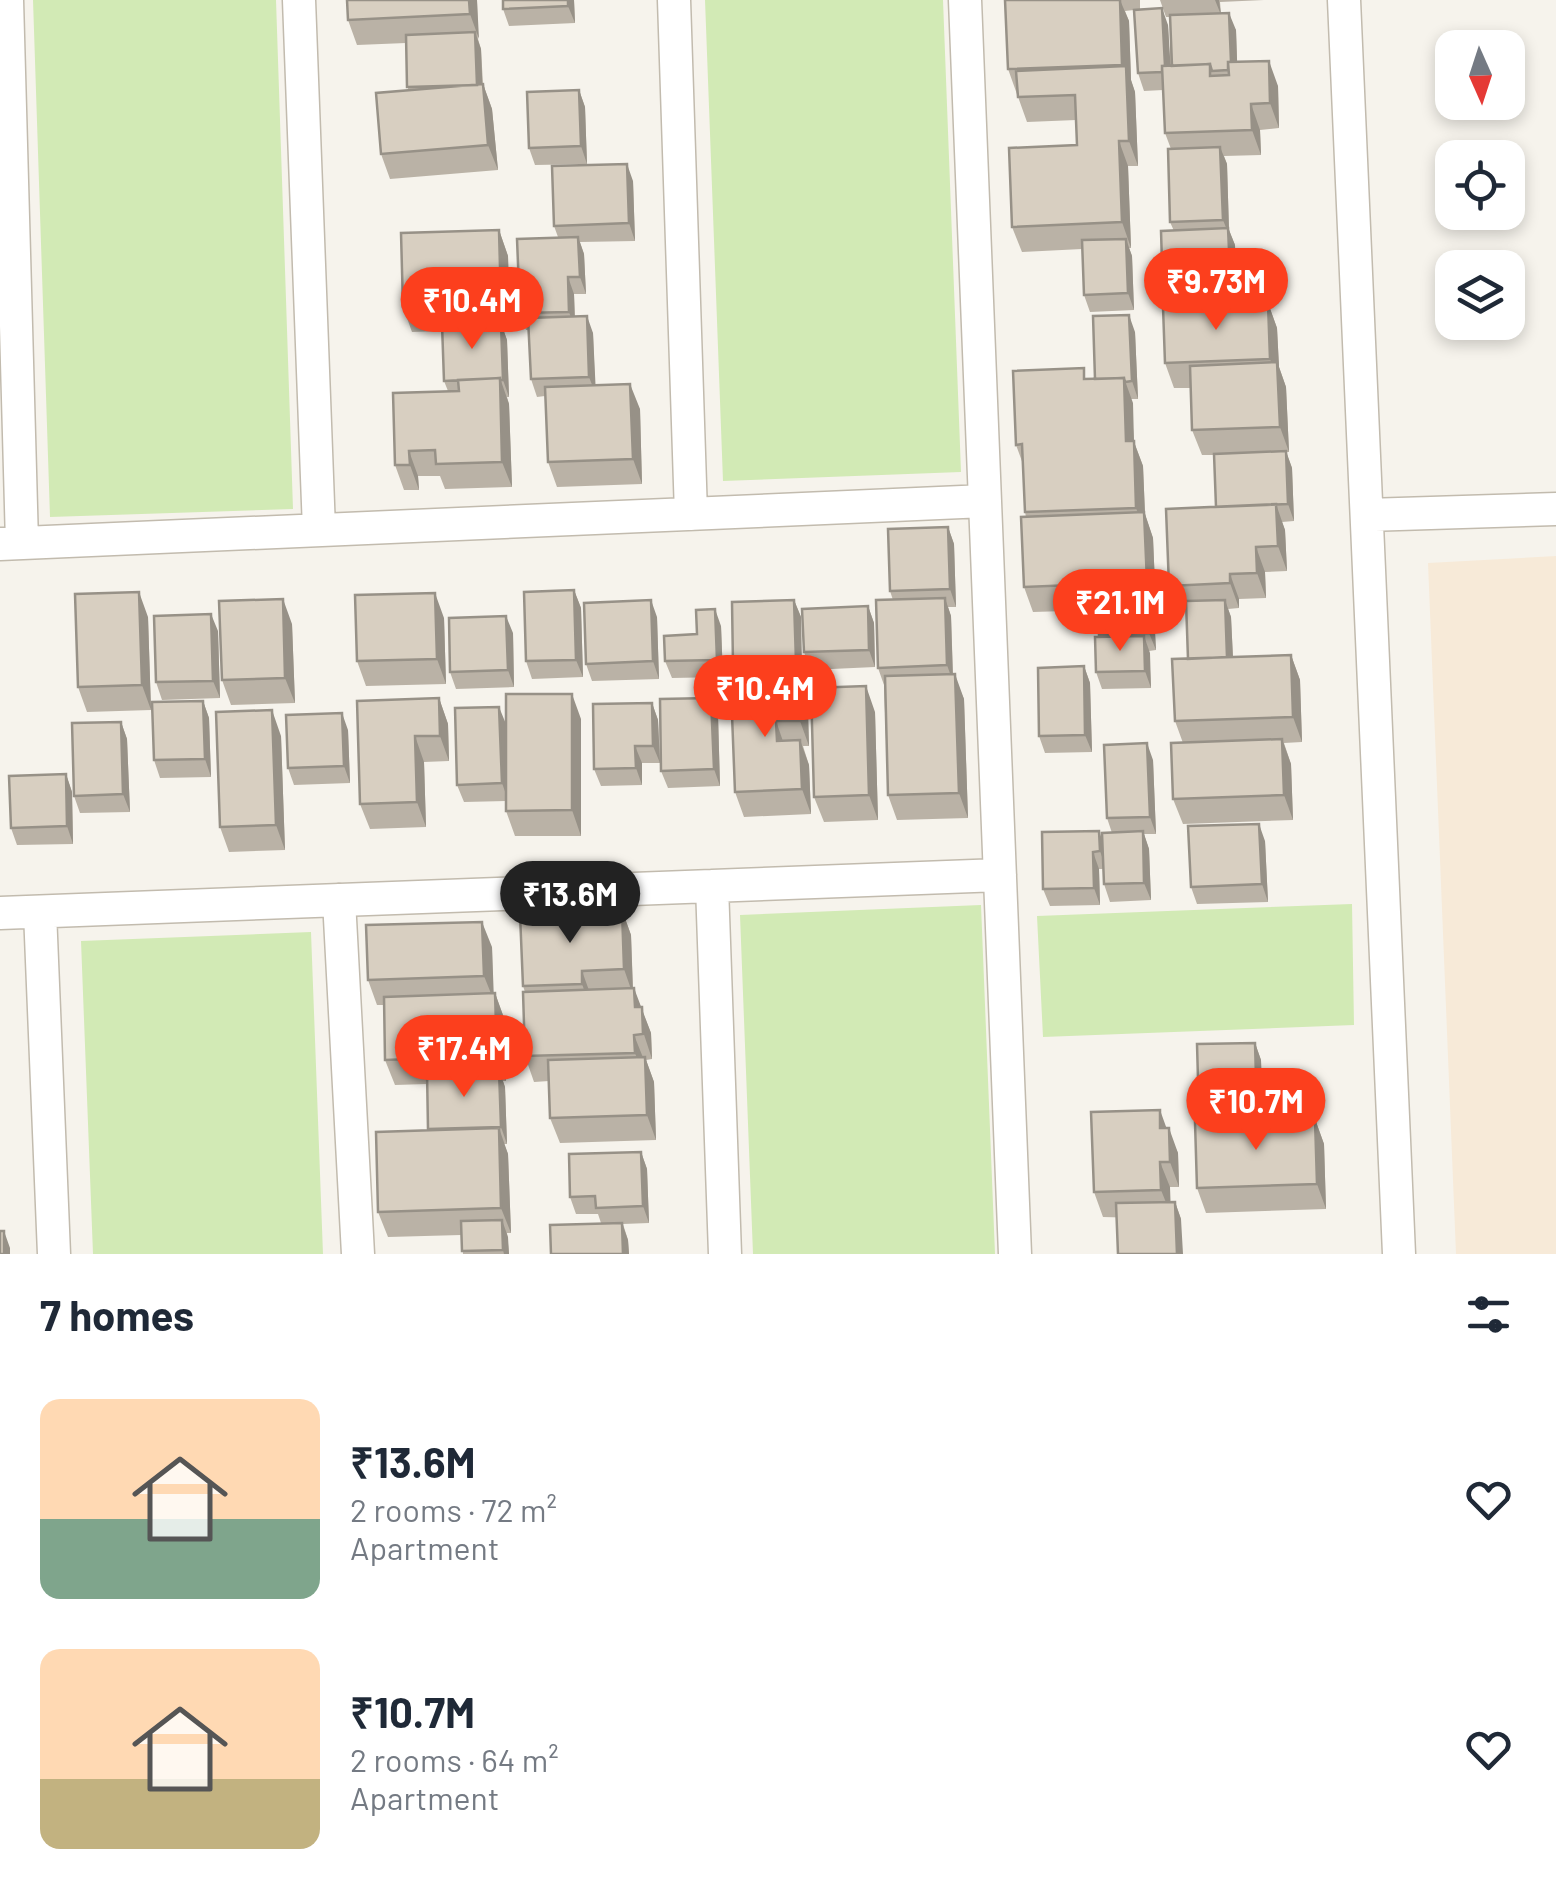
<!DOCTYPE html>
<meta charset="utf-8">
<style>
:root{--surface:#fff;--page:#f6f6f7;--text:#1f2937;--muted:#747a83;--accent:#fc3f1d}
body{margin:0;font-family:Barlow,sans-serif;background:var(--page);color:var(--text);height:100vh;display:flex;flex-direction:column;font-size:38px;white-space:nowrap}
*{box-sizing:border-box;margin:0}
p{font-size:32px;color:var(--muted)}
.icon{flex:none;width:55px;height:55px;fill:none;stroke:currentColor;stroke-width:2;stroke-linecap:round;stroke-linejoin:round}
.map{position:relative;height:1254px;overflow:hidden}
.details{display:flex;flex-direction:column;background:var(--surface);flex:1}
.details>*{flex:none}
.needle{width:65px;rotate:177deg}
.tools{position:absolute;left:1435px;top:30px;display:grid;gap:20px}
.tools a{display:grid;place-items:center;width:90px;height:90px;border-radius:20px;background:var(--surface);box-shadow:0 5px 15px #0003;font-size:50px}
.price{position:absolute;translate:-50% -85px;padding:0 22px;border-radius:35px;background:var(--accent);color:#fff;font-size:32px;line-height:65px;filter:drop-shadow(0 2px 5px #0008)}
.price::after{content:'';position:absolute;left:50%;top:60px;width:30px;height:22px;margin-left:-15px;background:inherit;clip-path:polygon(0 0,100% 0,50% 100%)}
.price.active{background:#222;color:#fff}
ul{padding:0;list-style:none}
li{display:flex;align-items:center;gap:30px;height:250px;padding:0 40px}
li span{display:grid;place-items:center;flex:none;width:280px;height:200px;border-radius:20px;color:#555}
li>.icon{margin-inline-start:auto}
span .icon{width:120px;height:120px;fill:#fffc;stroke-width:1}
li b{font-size:42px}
h2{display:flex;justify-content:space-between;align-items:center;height:120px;padding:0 40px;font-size:42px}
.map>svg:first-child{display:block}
.commercial{fill:#f7ead8}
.green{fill:#d2eab5}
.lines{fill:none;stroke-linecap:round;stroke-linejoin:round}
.street-casing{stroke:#c2bbae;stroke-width:35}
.street{stroke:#fff;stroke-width:32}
.wall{fill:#bab2a6}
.shaded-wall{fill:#979187}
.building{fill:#d8cfc1;stroke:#979187;stroke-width:2.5}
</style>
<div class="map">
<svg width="1556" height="1254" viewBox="0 0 1556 1254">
<rect width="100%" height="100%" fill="#f6f3ec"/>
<path class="commercial" d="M1556,556v698h-100l-28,-691z"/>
<path class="green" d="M33,0h243l17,509 -243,8z
M705,0h238l18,472 -238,9z
M1352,904l2,121 -311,12 -6,-121z
M981,905l14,349h-242l-13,-339z
M311,932l12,322h-230l-12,-313z"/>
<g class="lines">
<defs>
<path id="street" d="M7,0l15,543
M299,0l20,530
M674,0l17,514
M965,0l50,1254
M1344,0l55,1254
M1367,515l189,-6
M0,544l985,-43
M712,886l13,368
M339,900l19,354
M40,912l14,342
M0,913l1000,-38"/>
</defs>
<use href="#street" class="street-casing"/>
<use href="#street" class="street"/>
</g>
<path class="wall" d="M477,0l1,39 3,10 2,35 9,25 6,61 -108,9 -9,-25 27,-63 -2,-48 -49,2 -9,-25z
M574,0l1,23 -66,3 -6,-17z
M1005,0h135v9l28,16 2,41v-49h-4l-6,-17h104l-44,2 1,11 15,17 1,32 41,24 1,42 -19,2 1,25 -37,1 3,8 2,66 6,15 2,59 31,-1 9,25 2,39 7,20 3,65h-3l6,16 2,53 -12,1 3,8 2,41 -22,1 1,26 -27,1v9l-11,1 3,8 2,40 58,-2 9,25 2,62 -18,1 7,21 2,56 -110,4 -10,-25 10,-56 -8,-22 13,-62 -1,-49 -9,1 -9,-25 47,-79 -2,-52h-12l-10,-25 -1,-42h-17l-9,-25 2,-56 -4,-12 11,-64 -4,-9 1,-73 -6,-16 -2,-43 -19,1 -6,-18 -4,-63 -9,1 4,10 2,59 4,12 3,74h-10l3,82h-2l3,8 2,54 -44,2 -6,-17 -2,-46 -60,3 -10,-25 65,-82 -1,-25 -49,2 -19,-53z
M579,90l6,17 2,57 -52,1 -6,-17z
M633,181l2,60 -55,1 4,12 2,40h-12l1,22 18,17 2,52 45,24 2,75 -85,3 -9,-25 -3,-66 -8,1 -6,-18 -2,-49h-3l-6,-17 38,-76 -4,-11z
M499,230l9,26 2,73h-7l4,11 2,57h-2l2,7 3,83 -67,2 -5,-13h-22l1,14h-15l-9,-25 53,-74 -4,-10 -2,-50 -30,1 -9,-25z
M1135,332l3,67h-7l3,43 9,24 2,48 8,24 3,70h-4l2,6 2,36 -7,1 2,37 -49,1 -6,-17 4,-35 -2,-27 -65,2 -9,-25 2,-70 -1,-5 -2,-48 -7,-19 72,-66h7z
M948,527l6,17 2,63h-8l3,9 2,58 11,25 4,119 -71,2 -9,-25 -4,-110 -6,-17 15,-68 -3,-9z
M574,590l7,18 2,69 -51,2 -6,-18z
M794,600l7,17 1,62 -62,2 -7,-17z
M868,606l6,17 1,44 -65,3 -6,-18z
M148,617l3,93 -64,2 -9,-25z
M657,617l2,62 -67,2 -6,-17z
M444,618l2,66 -80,2 -9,-25z
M292,624l3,79 -64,2 -9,-25z
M721,626l2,51 -51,1 -7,-17 32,-27z
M218,631l2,67 -58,2 -6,-18z
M513,633l1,54 -58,2 -6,-17z
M1084,666l6,17 2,69 -47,1 -6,-17z
M799,687l9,25 1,34h-6l6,19 2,49 -67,3 -9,-25 -4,-103z
M439,698l9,26 1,37 -25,1 2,65 -56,2 -10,-25z
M203,701l6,17 2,59 -51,1 -6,-18z
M652,703l6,17 2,43h-18v22l-41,1 -7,-17z
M875,712l3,108 -54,2 -10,-25z
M718,715l2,71 -52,2 -7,-17z
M581,719v117h-66l-9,-25v-10l-42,1 -7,-17 49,-60z
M121,722l6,17 3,73 -50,1 -6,-17z
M348,730l2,53 -56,2 -6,-17z
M281,736l4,114 -56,2 -9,-25z
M1153,760l3,74h-12l5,15 2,51 -41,2 -6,-18 -1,-15h-4l1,36 -50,1 -7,-17 69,-56 -5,-15z
M66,774l6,18 1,52 -56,1 -6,-17z
M1265,841l3,61 -71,2 -6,-17z
M622,910l9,25 2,53 18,45 1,26 -6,1 8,22 2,58 -96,3 -10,-25 -1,-37 -15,1 -9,-26v-64l-2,-6z
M492,947l1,46h2l9,25 2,63h-3l2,6 2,57h-3l4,10 3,79h-4l2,21h-50h4l-2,-19 -73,2 -10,-25 51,-81 -2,-47 -32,1 -10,-25 -1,-55h-7l-9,-25z
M1255,1043l6,17 2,60 52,-1 9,25 2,65 -120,4 -9,-25 5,-66 -3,-8z
M1166,1128l12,25 1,34h-9v15h5l6,17 -78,-2 -9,-25z
M641,1152l6,17 2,54 -26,1 5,16 1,14h-78l50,-31 -3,-9h-22l-6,-17z"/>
<path class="shaded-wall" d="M469,0h8l2,39 -9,-25z
M568,0h6l1,23 -7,-17z
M1120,0l9,21 2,59 4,12 3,74 -9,-25 -2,-64 -5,-12z
M1215,0h4l2,15z
M1162,8l6,17 4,64 -7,-17z
M1229,13l7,17 2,57 -7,-17z
M475,32l6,17 2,53 -6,-17z
M1269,61l9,25 1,42 -9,-25z
M483,84l9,25 6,61 -10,-25z
M579,90l6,17 2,57 -6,-18z
M1251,104l9,26 1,25 -9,-25z
M1119,141l9,25 3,82 -9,-26z
M1220,147l7,17 2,66 6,15 2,64 -6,-17 -2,-57 -6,-15z
M627,164l6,17 2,60 -6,-18z
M499,230l9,26 2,73 -9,-25z
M578,237l6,17 2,40 -6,-17z
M1126,239l6,17 2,54 -6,-17z
M568,277l6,17 1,35 -6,-17z
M1268,303l9,25 2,39 7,20 3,65 -9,-25 -2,-47 -8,-21z
M1129,315l6,17 3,67 -6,-18z
M587,316l6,17 3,62 -7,-18z
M501,323l6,17 2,57 -6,-17z
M500,378l9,26 3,83 -10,-25z
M1124,378l9,25 1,39 9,24 2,48 8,24 3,70 -9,-26 -2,-50 -9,-24 -10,-67z
M630,384l10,25 2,75 -9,-25z
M409,451l9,25 1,14 -9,-25z
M1286,451l6,17 2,53 -6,-17z
M1276,504l9,26 2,41 -9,-25z
M948,527l6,17 2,63 -6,-18z
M1256,547l9,25 1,26 -9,-25z
M1230,574l9,25v9l-9,-25z
M574,590l7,18 2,69 -7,-17z
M139,592l9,25 3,93 -9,-25z
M435,593l9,25 2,66 -9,-25z
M1148,597l6,17 2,36 -7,-17z
M945,598l6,18 2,66 -6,-17z
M283,599l9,25 3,79 -10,-25z
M651,600l6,17 2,62 -6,-18z
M794,600l7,17 1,62 -6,-17z
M1225,600l6,17 3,63 -7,-17z
M868,606l6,17 1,44 -6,-17z
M715,609l6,17 2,51 -6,-17z
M211,614l7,17 2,67 -7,-17z
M506,616l7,17 1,54 -6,-17z
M1144,636l6,17 1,35 -6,-17z
M1291,655l9,25 2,62 -9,-25z
M1084,666l6,17 2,69 -7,-17z
M955,674l9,25 4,119 -9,-25z
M866,686l9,26 3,108 -9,-25z
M799,687l9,25 1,34 -9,-25z
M572,694l9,25v117l-9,-26z
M439,698l9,26 1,37 -9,-25z
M711,698l7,17 2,71 -6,-17z
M203,701l6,17 2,59 -6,-18z
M652,703l6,17 2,43 -7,-17z
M499,707l7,17 2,76 -6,-17z
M272,710l9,26 4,114 -9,-25z
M342,713l6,17 2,53 -6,-17z
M776,721l9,26 -8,-6z
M121,722l6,17 3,73 -7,-18z
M415,736l9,26 2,65 -9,-25z
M1282,739l9,25 2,56 -9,-25z
M800,740l9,25 2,49 -9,-25z
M1147,743l6,17 3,74 -6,-17z
M635,746l7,17v22l-6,-17z
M66,774l6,18 1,52 -6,-18z
M1259,824l6,17 3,61 -6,-18z
M1099,831l6,17 1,20 -6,-17z
M1143,831l6,18 2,51 -7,-17z
M1093,852l6,17 1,36 -6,-17z
M622,910l9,25 2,60 -9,-26z
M482,922l10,25 2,54 -10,-25z
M582,971l9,25v13l-9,-25z
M634,988l17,45 1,26 -17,-52z
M495,993l9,25 2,63 -9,-25z
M634,1035l10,25v18l-9,-25z
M1255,1043l6,17 2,69 -6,-17z
M645,1057l9,25 2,58 -9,-25z
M499,1070l6,17 2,57 -6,-17z
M1160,1110l9,25 -9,-7z
M1315,1119l9,25 2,65 -9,-25z
M499,1128l9,26 3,79 -10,-25z
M1169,1128l9,25 1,34 -9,-25z
M641,1152l6,17 2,54 -6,-17z
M1160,1162l10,25 1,28 -10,-25z
M1175,1202l6,17 2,35h-6z
M502,1220l6,17 1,17h-5l-1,-4z
M622,1223l6,17 1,14h-6z
M4,1231l6,17v6h-6z"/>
<path class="building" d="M347,0h122l1,14 -122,6z
M503,0h65v6l-65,3z
M1005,0h115l2,65 -114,4z
M1162,8l3,58h-3v6l-24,1 -4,-63z
M1229,13l2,49h-3v8l-16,1 -2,-7 -38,2 -2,-51z
M475,32l2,53 -70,2 -1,-52z
M1269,61l1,42 -19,1 1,26 -87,3 -3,-67 48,-2v12l19,-1 -1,-13z
M1126,66l3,75h-10l3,81 -110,5 -3,-79 68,-3 -2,-50 -57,2 -2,-26z
M483,84l5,61 -107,9 -5,-61z
M579,90l2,56 -52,2 -2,-56z
M1220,147l3,73 -53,2 -2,-73z
M627,164l2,59 -75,3 -2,-60z
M1228,228l3,64 -68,3 -2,-64z
M499,230l2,74 -98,3 -2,-74z
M578,237l2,40h-12l1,35 -49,1 -3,-74z
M1126,239l2,54 -44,2 -2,-55z
M1268,303l2,56 -105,4 -2,-56z
M1129,315l3,66 -7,1 -1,-4 -29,1 -2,-63z
M587,316l2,61 -58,2 -3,-61z
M501,323l2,57h-3v-2l-56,3 -2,-57z
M1277,362l3,65 -88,3 -2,-64z
M1084,368v11l40,-1 2,63h8l2,67 -111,4 -3,-68 -6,1 -3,-74z
M500,378l2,84 -66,2 -1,-14 -26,1 1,14h-15l-2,-72 66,-2 -1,-11z
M630,384l3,75 -85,3 -3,-75z
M1286,451l2,53 -72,3 -2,-53z
M1276,504l2,42 -22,1 1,26 -27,1v9l-61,3 -3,-77z
M1144,512l3,70 -123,5 -3,-70z
M948,527l2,62 -60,2 -2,-62z
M574,590l2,70 -50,1 -2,-69z
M139,592l3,93 -64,2 -3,-93z
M435,593l2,66 -80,2 -2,-66z
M1148,597l1,36 -50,2 -1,-36z
M945,598l2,67 -69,3 -2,-68z
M283,599l2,79 -63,2 -3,-79z
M651,600l2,61 -67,3 -2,-61z
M794,600l2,62 -63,2 -1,-62z
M1225,600l2,57 -39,2 -2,-58z
M868,606l1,44 -65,2 -2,-43z
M715,609l2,51 -52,1 -1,-25 33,-2 -1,-24z
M211,614l2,67 -57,1 -2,-66z
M506,616l2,54 -58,2 -1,-54z
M1144,636l1,35 -49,1 -1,-35z
M1291,655l2,62 -118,4 -3,-62z
M1084,666l1,69 -46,1 -1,-68z
M955,674l4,119 -71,2 -3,-119z
M866,686l3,109 -55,2 -3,-109z
M799,687l1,34h-24l1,20 23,-1 2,49 -67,3 -4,-103z
M506,694h66v116l-66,1z
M439,698l1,38h-25l2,66 -57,2 -3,-103z
M711,698l3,71 -53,2 -1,-72z
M203,701l2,58 -51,1 -2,-58z
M652,703l1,43h-18l1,22 -42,1 -1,-65z
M499,707l3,76 -45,2 -2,-77z
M272,710l4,115 -56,2 -4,-115z
M342,713l2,53 -56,2 -2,-53z
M121,722l2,72 -49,2 -2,-73z
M1282,739l2,56 -111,4 -2,-56z
M1147,743l3,74 -43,1 -3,-73z
M66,774l1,52 -56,2 -2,-52z
M1259,824l3,60 -71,3 -3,-61z
M1099,831l1,20 -7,1 1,36 -51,1 -1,-57z
M1143,831l1,52 -40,1 -2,-51z
M622,910l2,59 -42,2v13l-59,2 -3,-72z
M482,922l2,54 -116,4 -2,-55z
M634,988l1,19h7l1,27 -9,1 1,18 -110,3 -2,-64z
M495,993l2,63 -112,4 -1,-63z
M1255,1043l2,69 -58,2 -2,-70z
M645,1057l2,58 -97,3 -2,-58z
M499,1070l2,57 -73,2 -1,-57z
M1160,1110v18h9l1,34h-10l1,28 -67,2 -3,-80z
M1315,1119l2,65 -120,4 -2,-66z
M499,1128l2,80 -123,4 -2,-80z
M641,1152l2,54 -47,2 -1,-12 -25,1 -1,-43z
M1175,1202l2,52h-59l-2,-51z
M502,1220l1,30 -41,1 -1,-30z
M622,1223l1,31h-72l-1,-29z
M0,1231h4v23h-4z"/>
</svg>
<div class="tools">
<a><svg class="needle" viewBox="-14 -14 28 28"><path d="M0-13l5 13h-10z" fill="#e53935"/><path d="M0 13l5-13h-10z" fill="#747a83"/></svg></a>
<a><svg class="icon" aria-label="locate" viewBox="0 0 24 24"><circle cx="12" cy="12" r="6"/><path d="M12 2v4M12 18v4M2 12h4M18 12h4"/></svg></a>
<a><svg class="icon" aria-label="layers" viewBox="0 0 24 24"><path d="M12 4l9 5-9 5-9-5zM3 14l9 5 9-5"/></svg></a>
</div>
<b class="price" style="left:1216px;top:333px">₹9.73M</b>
<b class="price" style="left:472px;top:352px">₹10.4M</b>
<b class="price" style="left:1120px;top:654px">₹21.1M</b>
<b class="price" style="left:765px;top:740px">₹10.4M</b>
<b class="price active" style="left:570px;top:946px">₹13.6M</b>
<b class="price" style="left:464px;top:1100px">₹17.4M</b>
<b class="price" style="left:1256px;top:1153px">₹10.7M</b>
</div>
<section class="details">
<h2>7 homes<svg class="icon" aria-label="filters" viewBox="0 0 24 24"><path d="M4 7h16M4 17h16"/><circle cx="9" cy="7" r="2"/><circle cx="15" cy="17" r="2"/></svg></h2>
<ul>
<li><span style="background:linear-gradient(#ffd9b3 60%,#7fa58c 0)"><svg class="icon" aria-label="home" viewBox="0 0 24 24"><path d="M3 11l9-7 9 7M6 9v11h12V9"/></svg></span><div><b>₹13.6M</b><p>2 rooms · 72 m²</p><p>Apartment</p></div><svg class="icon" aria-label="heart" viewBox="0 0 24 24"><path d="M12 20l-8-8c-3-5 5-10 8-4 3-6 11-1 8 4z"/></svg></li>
<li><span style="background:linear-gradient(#ffd9b3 65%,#c2b280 0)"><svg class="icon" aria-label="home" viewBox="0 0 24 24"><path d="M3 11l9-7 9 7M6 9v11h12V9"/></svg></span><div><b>₹10.7M</b><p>2 rooms · 64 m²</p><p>Apartment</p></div><svg class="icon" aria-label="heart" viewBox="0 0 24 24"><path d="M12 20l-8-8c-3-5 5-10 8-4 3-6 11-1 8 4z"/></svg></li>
</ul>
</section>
